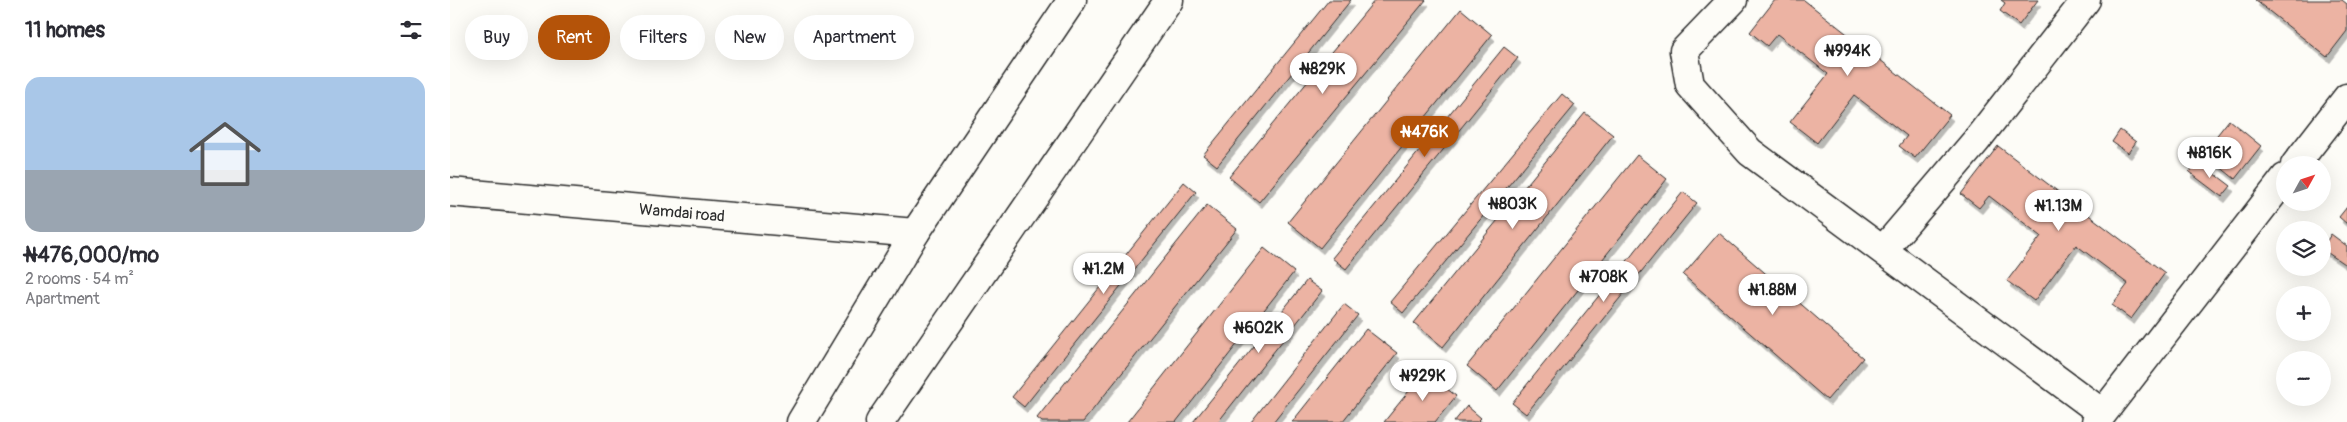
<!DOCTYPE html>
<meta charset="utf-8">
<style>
:root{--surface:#fff;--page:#f2f2f3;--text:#2b2b33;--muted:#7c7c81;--line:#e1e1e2;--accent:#b45309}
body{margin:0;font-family:Pangolin,sans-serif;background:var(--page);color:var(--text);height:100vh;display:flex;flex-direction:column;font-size:19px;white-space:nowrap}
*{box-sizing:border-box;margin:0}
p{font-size:16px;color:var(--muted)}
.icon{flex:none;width:28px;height:28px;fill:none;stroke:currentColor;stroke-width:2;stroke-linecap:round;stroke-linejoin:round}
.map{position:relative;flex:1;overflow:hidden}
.side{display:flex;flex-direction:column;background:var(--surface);width:450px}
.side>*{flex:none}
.banner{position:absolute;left:15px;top:15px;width:475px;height:45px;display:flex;gap:10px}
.needle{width:32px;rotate:50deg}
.buttons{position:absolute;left:1826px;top:156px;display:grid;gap:10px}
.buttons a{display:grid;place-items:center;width:55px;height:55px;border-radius:50%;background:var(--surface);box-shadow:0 5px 20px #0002;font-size:25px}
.price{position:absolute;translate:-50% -42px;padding:0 11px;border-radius:18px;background:#fff;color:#222;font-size:16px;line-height:32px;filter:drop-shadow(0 1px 2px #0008)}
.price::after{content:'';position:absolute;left:50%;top:30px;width:15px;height:11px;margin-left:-8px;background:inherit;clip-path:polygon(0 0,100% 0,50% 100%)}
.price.current{background:var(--accent);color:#fff}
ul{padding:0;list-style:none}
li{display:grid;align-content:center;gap:10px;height:265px;padding:0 25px}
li+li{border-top:1px solid var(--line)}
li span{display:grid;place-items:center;height:155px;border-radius:15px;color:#555}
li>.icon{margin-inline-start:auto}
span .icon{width:90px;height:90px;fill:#fffc;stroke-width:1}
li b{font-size:21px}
h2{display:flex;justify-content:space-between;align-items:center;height:60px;padding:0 25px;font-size:21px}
.tag{padding:0 18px;border-radius:22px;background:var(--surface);box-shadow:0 5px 20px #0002;font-size:18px;line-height:45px}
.tag.current{background:var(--accent);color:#fff}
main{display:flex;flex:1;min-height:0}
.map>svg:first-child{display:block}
.building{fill:#ecb3a3;stroke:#2b2b2b;filter:url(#shadow)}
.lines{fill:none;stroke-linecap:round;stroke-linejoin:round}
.street-casing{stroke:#2b2b2b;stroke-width:31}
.secondary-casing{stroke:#2b2b2b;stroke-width:31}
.street{stroke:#fdfcf7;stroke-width:28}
.secondary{stroke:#fdfcf7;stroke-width:28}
.labels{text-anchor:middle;stroke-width:4;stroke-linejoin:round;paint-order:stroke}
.street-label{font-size:16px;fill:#2b2b2b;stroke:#fdfcf7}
</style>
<main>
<section class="side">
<h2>11 homes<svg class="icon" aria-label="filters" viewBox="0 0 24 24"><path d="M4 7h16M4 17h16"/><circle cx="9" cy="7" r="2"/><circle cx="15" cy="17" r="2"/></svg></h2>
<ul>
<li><span style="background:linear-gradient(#a9c7e8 60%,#9aa5b1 0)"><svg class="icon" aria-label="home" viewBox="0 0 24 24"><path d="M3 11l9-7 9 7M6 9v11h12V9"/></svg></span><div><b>₦476,000/mo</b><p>2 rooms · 54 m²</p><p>Apartment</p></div></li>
</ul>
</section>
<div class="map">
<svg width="1897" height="422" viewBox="0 0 1897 422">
<defs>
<filter id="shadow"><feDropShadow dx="3" dy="5.5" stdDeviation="0" flood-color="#0004"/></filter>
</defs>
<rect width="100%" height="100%" fill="#fdfcf7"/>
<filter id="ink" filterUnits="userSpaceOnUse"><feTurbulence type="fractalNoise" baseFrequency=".02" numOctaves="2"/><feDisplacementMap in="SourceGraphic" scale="10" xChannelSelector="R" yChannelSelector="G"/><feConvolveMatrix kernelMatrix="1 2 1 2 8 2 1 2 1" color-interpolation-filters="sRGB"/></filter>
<g filter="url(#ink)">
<path class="building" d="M879,0h22l-134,166 -14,-11z
M925,0h51l-167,202 -30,-25z
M1325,0h29l146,115 -35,43 -16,-12 8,-10 -53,-41 -37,48 -27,-21 38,-48 -51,-40 -10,12 -17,-14z
M1551,0h37l-19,25 -19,-14 5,-8z
M1805,0h87l5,4v27l-20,26z
M1011,9l31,26 -172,213 -32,-26z
M1054,47l14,11 -172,211 -14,-11z
M1112,94l13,11 -172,208 -13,-11z
M1135,113l28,22 -170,212 -29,-24z
M1779,120l32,26 -26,33 -32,-26z
M1670,130l16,12 -8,11 -16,-11z
M1548,146l167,127 -34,46 -19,-14 16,-21 -52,-39 -42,56 -27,-20 34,-45 -52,-40 -10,12 -18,-14z
M1187,155l30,24 -170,212 -30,-25z
M1748,161l33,25 -9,11 -33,-25z
M734,182l12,10 -172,215 -12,-10z
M1233,192l14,11 -171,211 -14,-11z
M757,205l30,24 -154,193h-41l-5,-4z
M1897,207v17l-8,-7z
M1269,233l144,125 -36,42 -144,-125z
M1881,234l16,12v20l-25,-17z
M814,248l30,24 -118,150h-49z
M857,280l15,11 -104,131h-25z
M894,304l14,11 -85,107h-22z
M916,329l31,24 -55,69h-50z
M975,371l31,25 -21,26h-51z
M1017,406l14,12 -4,4h-23z"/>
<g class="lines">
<defs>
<path id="street" d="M1283,0l-49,51 6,34 60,67 352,261
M1845,165l52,-67
M0,192l465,41
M1433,250l93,-109 110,-141
M430,422l289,-422
M1646,422l189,-244"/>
<path id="secondary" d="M351,422l114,-189 157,-233"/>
</defs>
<use href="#street" class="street-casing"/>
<use href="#secondary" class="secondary-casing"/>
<use href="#street" class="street"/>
<use href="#secondary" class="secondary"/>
</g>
</g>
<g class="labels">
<g class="street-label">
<text transform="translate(232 212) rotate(5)" y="6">Wamdai road</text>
</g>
</g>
</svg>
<div class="buttons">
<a><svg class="needle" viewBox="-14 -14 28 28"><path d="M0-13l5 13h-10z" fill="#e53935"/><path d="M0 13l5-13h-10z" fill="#7c7c81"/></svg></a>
<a><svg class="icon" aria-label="layers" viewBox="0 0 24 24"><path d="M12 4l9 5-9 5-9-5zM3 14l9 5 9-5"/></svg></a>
<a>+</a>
<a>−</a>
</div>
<b class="price" style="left:1398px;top:77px">₦994K</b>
<b class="price" style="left:873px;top:95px">₦829K</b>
<b class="price current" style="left:975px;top:158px">₦476K</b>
<b class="price" style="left:1760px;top:179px">₦816K</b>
<b class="price" style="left:1063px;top:230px">₦803K</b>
<b class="price" style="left:1609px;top:232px">₦1.13M</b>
<b class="price" style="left:654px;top:295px">₦1.2M</b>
<b class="price" style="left:1154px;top:303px">₦708K</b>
<b class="price" style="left:1323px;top:316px">₦1.88M</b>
<b class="price" style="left:809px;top:354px">₦602K</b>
<b class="price" style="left:973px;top:402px">₦929K</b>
<div class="banner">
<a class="tag">Buy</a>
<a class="tag current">Rent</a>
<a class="tag">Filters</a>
<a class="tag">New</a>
<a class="tag">Apartment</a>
</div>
</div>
</main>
